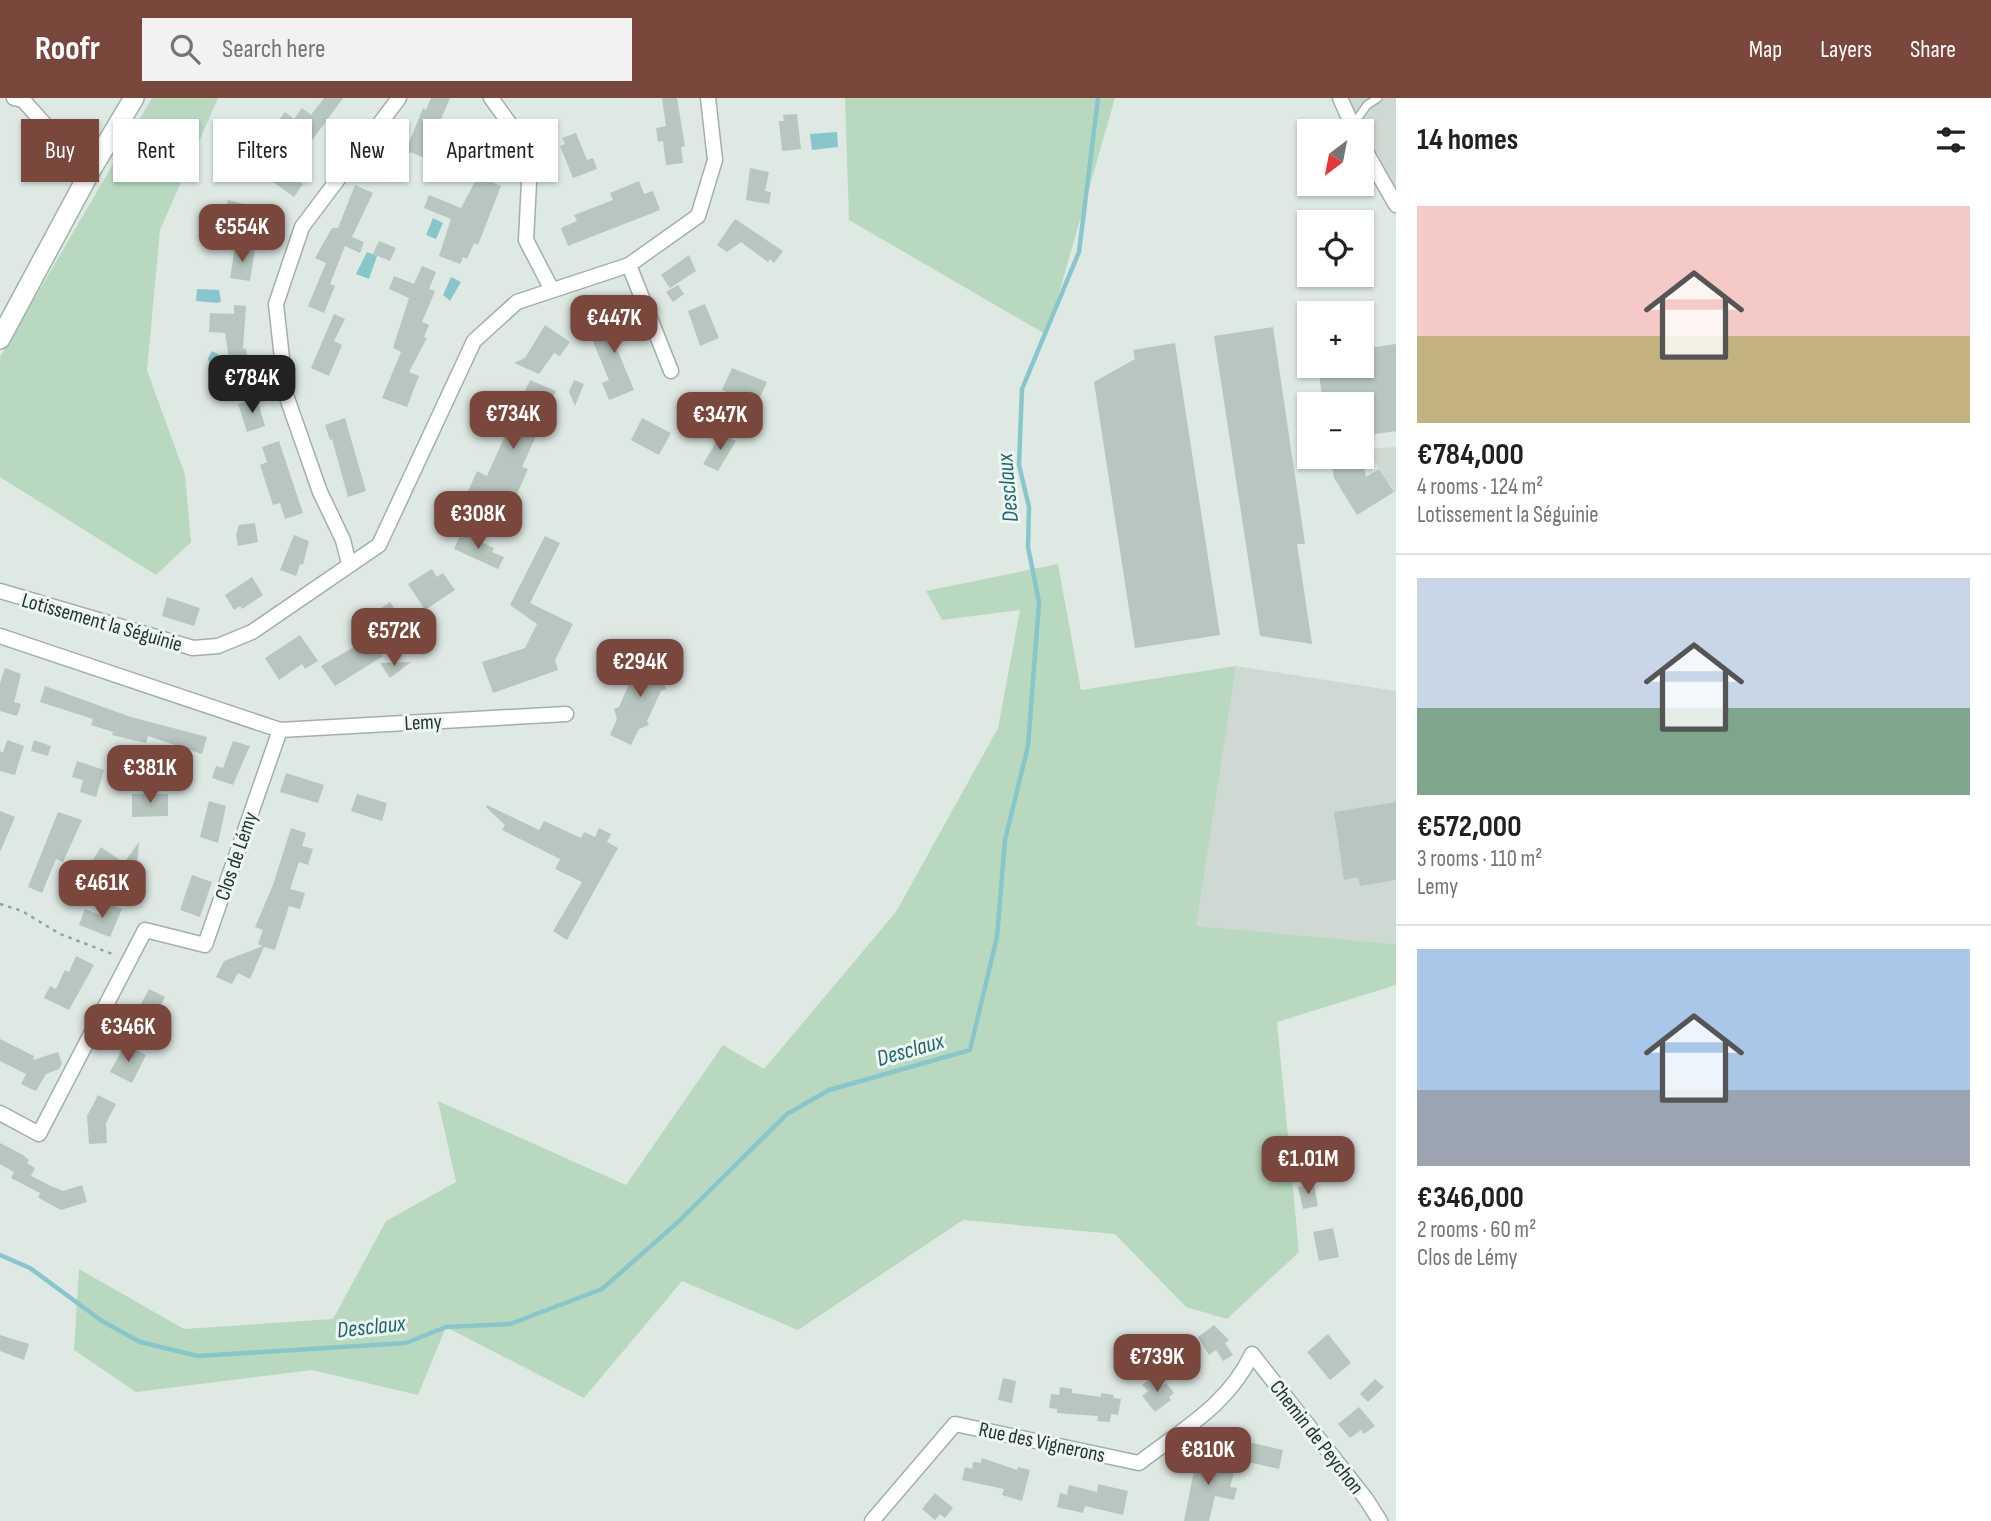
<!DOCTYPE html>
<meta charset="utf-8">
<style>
:root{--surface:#fff;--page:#f2f2f2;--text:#202124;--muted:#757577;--line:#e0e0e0;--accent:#7a473d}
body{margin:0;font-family:"Sofia Sans Condensed",sans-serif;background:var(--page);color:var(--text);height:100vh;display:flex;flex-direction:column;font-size:26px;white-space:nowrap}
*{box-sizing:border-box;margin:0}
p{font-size:23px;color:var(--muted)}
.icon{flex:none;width:38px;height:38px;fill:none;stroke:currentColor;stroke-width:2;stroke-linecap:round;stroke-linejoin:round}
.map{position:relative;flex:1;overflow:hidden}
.side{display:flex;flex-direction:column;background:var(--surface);width:595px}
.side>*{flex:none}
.hud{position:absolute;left:21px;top:21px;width:665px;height:63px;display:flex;gap:14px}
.needle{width:46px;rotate:212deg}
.fabs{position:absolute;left:1297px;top:21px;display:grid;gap:14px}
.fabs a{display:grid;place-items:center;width:77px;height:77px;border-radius:0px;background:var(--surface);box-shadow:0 2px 5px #0004;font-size:35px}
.price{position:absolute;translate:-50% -60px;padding:0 16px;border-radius:14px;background:var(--accent);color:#fff;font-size:23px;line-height:46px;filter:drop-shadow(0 2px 4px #0008)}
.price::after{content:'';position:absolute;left:50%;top:42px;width:21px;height:16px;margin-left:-10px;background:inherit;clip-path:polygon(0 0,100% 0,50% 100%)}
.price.current{background:#222;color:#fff}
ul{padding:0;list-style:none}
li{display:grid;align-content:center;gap:14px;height:371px;padding:0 21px}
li+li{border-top:2px solid var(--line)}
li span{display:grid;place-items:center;height:217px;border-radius:0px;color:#555}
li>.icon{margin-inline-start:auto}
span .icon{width:126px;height:126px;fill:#fffc;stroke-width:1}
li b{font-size:30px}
h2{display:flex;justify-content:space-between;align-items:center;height:84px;padding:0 21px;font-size:30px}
.tag{padding:0 24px;border-radius:0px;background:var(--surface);box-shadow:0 2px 5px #0004;font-size:24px;line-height:63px}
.tag.current{background:var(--accent);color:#fff}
header{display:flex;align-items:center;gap:42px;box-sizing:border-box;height:98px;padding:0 35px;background:var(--accent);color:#fff}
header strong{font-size:33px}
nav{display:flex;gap:38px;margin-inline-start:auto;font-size:24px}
.search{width:490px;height:63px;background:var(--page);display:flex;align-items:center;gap:18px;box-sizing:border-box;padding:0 24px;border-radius:0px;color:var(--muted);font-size:26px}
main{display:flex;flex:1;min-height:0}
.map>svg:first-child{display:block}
.built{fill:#cdd9d2}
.green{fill:#b8d9bf}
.water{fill:#89c6cc}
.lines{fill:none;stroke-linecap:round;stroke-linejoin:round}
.stream{stroke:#89c6cc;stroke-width:4.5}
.building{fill:#b7c6bf}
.lane-casing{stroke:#a2b0aa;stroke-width:10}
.street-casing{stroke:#a2b0aa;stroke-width:17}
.secondary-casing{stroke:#9eb4ab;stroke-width:22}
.path{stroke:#81ab9b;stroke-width:2.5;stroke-dasharray:3.5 5;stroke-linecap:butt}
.lane{stroke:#fff;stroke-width:7}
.street{stroke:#fff;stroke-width:14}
.secondary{stroke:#fff;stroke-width:19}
.labels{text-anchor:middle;stroke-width:6;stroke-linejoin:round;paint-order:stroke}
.street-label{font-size:21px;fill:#213830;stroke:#eef6f2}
.water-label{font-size:23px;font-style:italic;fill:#1f676f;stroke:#eef6f2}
</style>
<header>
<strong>Roofr</strong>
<div class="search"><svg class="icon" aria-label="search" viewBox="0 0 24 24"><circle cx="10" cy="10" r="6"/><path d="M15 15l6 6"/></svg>Search here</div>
<nav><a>Map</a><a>Layers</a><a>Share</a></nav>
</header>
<main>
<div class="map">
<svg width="1396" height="1423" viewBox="0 0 1396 1423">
<rect width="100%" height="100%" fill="#dee9e4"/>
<path class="built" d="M1341,0h55v102l-34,-69z
M1396,349v47l-30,-45z
M1236,568l160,25v253l-201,-18z"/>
<path class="green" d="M152,0h66l-58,132 -13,140 38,105 6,67 -35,33 -156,-98v-120z
M845,0h270l-68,237 -198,-115z
M1058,466l23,126 155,-24 -40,260 200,18v41l-119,37 22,230 -72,67 -41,-12 -71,-73 -152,-14 -165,110 -116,-49 -98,117 -138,-71 -28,68 -106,-25 -176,22 -62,-42 5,-81 105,60 149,-10 53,-98 70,-39 -18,-81 188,84 97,-140 41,24 132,-157 102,-184 22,-118 -78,10 -16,-29z"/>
<path class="water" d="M837,34l1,15 -26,3 -2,-16z
M433,120l10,5 -7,16 -10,-4z
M367,154l10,4 -8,23 -13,-5z
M451,179l10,5 -11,19 -7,-6z
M197,191l22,1 2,11 -3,2 -22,-2z
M212,253l6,3v18l-8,-3 -2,-11z"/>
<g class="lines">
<path class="stream" d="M0,1157l30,13 72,53 38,21 58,14 208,-13 40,-16 64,-3 92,-35 75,-66 110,-109 42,-24 141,-40 27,-113 8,-97 23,-94 11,-144 -11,-55 1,-40 -10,-42 3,-76 57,-137 19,-154"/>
</g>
<path class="building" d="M324,0h19l-35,48 -22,-16 -7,10 -11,-6 17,-22 9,7 8,-11 9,7z
M431,0h19l-14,33 21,9 -7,18 -8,-3 -5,8 -27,-11 -4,10 -4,-2 -9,23 -17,-8 14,-33 16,8 17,-42 3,2z
M662,0h15l8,48 -4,1 2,16 -17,2 -3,-24 -5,1 -2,-14 10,-2z
M797,16l4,35 -19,2 -3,-30h5l-1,-6z
M239,25l11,5 -7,14 -11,-6z
M463,33l27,10 -7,18 -28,-11z
M576,35l11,27 6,-2 4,11 -24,9 -13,-32 5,-2 -3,-6z
M279,58l14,9 -6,8 16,11 -9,13 -29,-21z
M750,70l19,4 -4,19 6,1 -2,12 -23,-4z
M478,78l23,10 -23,59 -4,-2 -7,16 -4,-2 -3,7 -21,-8 12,-37 -27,-11 5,-13 32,13z
M639,83l5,13 9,-3 7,19 -92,36 -7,-18 16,-7 -3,-6 39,-15 -3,-7z
M355,87l18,8 -21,44 12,5 -4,11 -15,-7 -15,38 5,2 -11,27 -16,-7 18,-43 -11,-5 17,-30h6z
M228,102l42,11 -4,19 -34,-6 1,-5 -9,-2z
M735,121l48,32 -9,12 -4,-4 -2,3 -27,-20 -14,10 -10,-7z
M379,143l17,7 -6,13 -17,-7z
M235,149l20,3 -5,31 -20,-3z
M689,157l7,16 -26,17 -9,-13z
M422,168l14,6 -7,17 6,2 -13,31 7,3 -5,12 3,1 -18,34 10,4 -12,31 -25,-9 19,-46 -8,-4 16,-50 -20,-9 5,-13 20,8z
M678,187l6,9 -11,8 -7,-10z
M705,206l14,34 -19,8 -12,-35z
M234,207l12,1 -3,43 3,-1 5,33 -18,3 -8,-51 -16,-1 1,-19 24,1z
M334,216l11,5 -11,22 8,4 -13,31 -18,-8z
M635,220l1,20 -22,4 20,48 -25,10 -7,-17 7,-3 -15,-36 -2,-15 20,-4 -1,-5z
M545,227l25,17 -10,14 -6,-3 -15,21 -25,-11 11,-5z
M1273,229l32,217h-8l15,100 -52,-8 -46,-300z
M1175,245l45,292 -85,13 -41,-266 41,-23 -2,-9z
M1396,246v87l-34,5v-32h-39l-5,-38h44v-17z
M732,270l35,14 -11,24 -34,-16z
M530,282l26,11 -23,44 3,1 -14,31 6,2 -15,34 -19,-7 -6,13 -24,-9 13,-29 10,5z
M574,282l10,4 -9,22 -6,-14z
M257,301l8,27 -18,6 -9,-28z
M345,320l21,73 -18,6 -16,-58 -2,1 -5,-15z
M642,320l29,15 -12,22 -28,-15z
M721,336l15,7 -18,30 -15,-7z
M279,343l24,72 -18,6 -5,-16 -7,2 -13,-40 7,-3 -5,-15z
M1331,359h31l4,20 13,-8 15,23 -37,23 -23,-37z
M255,425l3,19 -20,4 -2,-11 3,-10z
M461,435l33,15 -2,4 12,5 -6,12 -44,-20z
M294,437l15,6 -6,24 -3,-1 -4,12 -16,-6z
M545,438l15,7 -30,60 43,21 -18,36 3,10 -65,23 -11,-31 43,-14 12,-24 -27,-19z
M432,471l5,8 6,-4 12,17 -30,20 -17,-26z
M252,479l11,18 -21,14 -2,-3 -6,4 -9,-15z
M167,499l33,11 -6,18 -32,-10z
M390,504l15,22 -29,21 7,11 -48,30 -14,-20 38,-22 -7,-11 16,-10 -3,-4z
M300,537l18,26 -13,8 -3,-5 -23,16 -14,-22z
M648,555l21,10 -7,17 4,9 -5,2 -14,30 2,4 -10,4 -8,16 -21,-10 7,-16 -3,-10 5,-2 13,-30 -1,-4 10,-4z
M411,564l-21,16 -10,-15z
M5,570l16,6 -7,28 7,2 -4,12 -17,-5v-28z
M45,588l86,31 76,20 -5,17 -54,-18 -2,7 -34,-8 1,-3 -22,-7 2,-6 -53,-17z
M7,642l17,6 -9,29 -15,-4v-20l3,2z
M34,642l17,6 -3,10 -17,-5z
M233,643l17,5 -17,39 -21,-7 4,-12 7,2z
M77,663l27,9 -8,27 -16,-5 3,-12 -11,-3z
M286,675l38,12 -6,18 -38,-11z
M132,696h36v22l-36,1z
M357,696l30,9 -5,18 -31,-10z
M209,703l17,5 -8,37 -18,-6z
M1396,704v78l-36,6 -2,-9 -14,3 -10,-68z
M487,707l52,25 5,-9 37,17 3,-6 11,5 4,-9 12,6 -4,8 11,6 -51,92 -14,-9 29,-49 -27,-13 5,-10 -58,-29 3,-5 -19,-18z
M0,713l15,6 -15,35z
M58,714l24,8 -19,42 -7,-3 -14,34 -14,-6z
M291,730l15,5 -4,13 11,3 -5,16 -9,-3 -9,27 15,4 -5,16 -11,-3 -14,44 -11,-3 -14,32 -12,-6 -6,11 -16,-7 8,-16 39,-15 -5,-2 5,-14 -8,-3 18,-42z
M139,744l-2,24 9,6 -13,19 -3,-2 -2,5 -28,-20 2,-3 -11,-8 10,-16 23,16z
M192,777l20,7 -12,35 -20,-7z
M106,805l16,6 -12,28 -31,-12 6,-16 16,6z
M76,858l18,9 -25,45 -25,-12 6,-12 6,3 9,-19 4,2z
M149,891l16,8 -14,27 -16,-9z
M0,941l34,17 -1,4 25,-8 4,11 -3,6 -13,5 -10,17 -15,-7 5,-10 -26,-13z
M125,946l21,11 -14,28 -22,-11z
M98,997l18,9 -10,19 1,20 -18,1 -2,-28z
M0,1045l23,12 6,5 -2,3 8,5 -4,8 20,10 12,5 19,-6 5,17 -26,8 -17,-9 -6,-4 2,-4 -29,-15 3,-6 -14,-8z
M1314,1086l4,22 -15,3 -5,-22z
M1333,1130l6,29 -20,4 -6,-29z
M1214,1227l15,15 -4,3 8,12 -10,6 -7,-11 -7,5 -11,-18z
M1328,1236l23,29 -21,17 -23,-28z
M0,1237l29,9 -5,16 -24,-9z
M1152,1279l9,10 5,-4 8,10 -5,4 2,3 -16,12 -13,-16 6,-5 -6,-6z
M1003,1280l13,3 -4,22 -14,-3z
M1375,1281l9,8 -16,15 -8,-8z
M1060,1289l12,2v4l29,4v-4l13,2 -1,3 8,1 -3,16 -7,-1 -1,8 -13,-1 1,-5 -41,-3v-4l-8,-1 2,-14 8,1z
M1359,1309l16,19 -11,8 -3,-4 -11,8 -12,-14z
M1248,1344l35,8 -4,19 -35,-8z
M1198,1352l20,6 -3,11 19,5 -4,15 7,1 -3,12 -19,-4 -6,25h-25z
M982,1360l35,12 1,-3 12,3 -8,31 -20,-6 2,-6 -42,-9 3,-13 7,2 1,-7 8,1z
M1098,1386l30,7 -5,24 -38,-9 -2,7 -26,-6 3,-14 7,2 2,-10 28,7z
M935,1395l18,15 -8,10 -5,-4 -5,6 -13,-11z"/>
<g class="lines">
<defs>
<path id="lane" d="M1353,27l14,-20 11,-7"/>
<path id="street" d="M14,0l9,2 50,56 19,12
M491,0l32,44 6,40 -3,58 26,50
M1340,0l15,33
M1362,47l34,60
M629,167l42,106
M349,466l-6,-24 -23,-48 -34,-97 -10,-91 26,-77 97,-129
M0,493l193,57 25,-2 34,-14 127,-87 95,-204 43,-39 112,-37 69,-49 17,-56 -7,-62
M0,538l280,94 -75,215 -60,-15 -106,204 -39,-21
M280,632l286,-16
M872,1423l83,-97 184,39c43,-33 90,-59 113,-109l114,145 14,22"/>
<path id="secondary" d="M0,241l92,-171 42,-70"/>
</defs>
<use href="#lane" class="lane-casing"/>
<use href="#street" class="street-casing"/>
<use href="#secondary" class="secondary-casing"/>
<path class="path" d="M0,806l22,7 38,23 55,21"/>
<use href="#lane" class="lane"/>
<use href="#street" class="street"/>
<use href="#secondary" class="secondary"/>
</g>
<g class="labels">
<g class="street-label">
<text transform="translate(102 524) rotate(16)" y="7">Lotissement la Séguinie</text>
<text transform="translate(423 624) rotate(-3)" y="7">Lemy</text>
<text transform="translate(236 758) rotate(-71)" y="7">Clos de Lémy</text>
<text transform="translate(1317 1339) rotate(52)" y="7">Chemin de Peychon</text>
<text transform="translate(1042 1344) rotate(12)" y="7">Rue des Vignerons</text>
</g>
<g class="water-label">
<text transform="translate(1007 390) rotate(-95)" y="8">Desclaux</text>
<text transform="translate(910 951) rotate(-16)" y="8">Desclaux</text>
<text transform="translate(371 1228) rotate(-6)" y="8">Desclaux</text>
</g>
</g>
</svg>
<div class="fabs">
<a><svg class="needle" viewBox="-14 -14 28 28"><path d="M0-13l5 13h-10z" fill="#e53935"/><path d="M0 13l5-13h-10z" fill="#757577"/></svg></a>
<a><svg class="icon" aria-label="locate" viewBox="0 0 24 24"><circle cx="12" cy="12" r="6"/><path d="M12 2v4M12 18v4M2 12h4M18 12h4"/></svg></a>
<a>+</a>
<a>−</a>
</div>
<b class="price" style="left:242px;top:166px">€554K</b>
<b class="price" style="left:614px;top:257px">€447K</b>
<b class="price current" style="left:252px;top:317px">€784K</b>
<b class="price" style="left:513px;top:353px">€734K</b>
<b class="price" style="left:720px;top:354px">€347K</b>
<b class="price" style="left:478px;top:453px">€308K</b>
<b class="price" style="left:394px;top:570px">€572K</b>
<b class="price" style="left:640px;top:601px">€294K</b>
<b class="price" style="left:150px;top:707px">€381K</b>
<b class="price" style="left:102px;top:822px">€461K</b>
<b class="price" style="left:128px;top:966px">€346K</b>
<b class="price" style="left:1308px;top:1098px">€1.01M</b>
<b class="price" style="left:1157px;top:1296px">€739K</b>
<b class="price" style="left:1208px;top:1389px">€810K</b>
<div class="hud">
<a class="tag current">Buy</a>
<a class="tag">Rent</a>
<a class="tag">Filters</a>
<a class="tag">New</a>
<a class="tag">Apartment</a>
</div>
</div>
<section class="side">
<h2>14 homes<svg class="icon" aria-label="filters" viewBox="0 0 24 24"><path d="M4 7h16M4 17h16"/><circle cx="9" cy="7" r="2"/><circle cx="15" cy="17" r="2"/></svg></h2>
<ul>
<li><span style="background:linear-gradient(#f6c9c9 60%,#c2b280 0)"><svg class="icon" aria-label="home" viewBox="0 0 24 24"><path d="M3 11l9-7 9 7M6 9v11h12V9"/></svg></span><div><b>€784,000</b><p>4 rooms · 124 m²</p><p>Lotissement la Séguinie</p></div></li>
<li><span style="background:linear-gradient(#c9d6e8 60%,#7fa58c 0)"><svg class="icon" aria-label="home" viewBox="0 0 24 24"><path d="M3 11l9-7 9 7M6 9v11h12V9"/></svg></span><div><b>€572,000</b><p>3 rooms · 110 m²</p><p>Lemy</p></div></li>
<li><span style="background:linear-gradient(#a9c7e8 65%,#9aa5b1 0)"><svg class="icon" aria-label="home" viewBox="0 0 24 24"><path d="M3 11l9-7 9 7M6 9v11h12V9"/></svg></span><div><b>€346,000</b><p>2 rooms · 60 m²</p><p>Clos de Lémy</p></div></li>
</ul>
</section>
</main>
